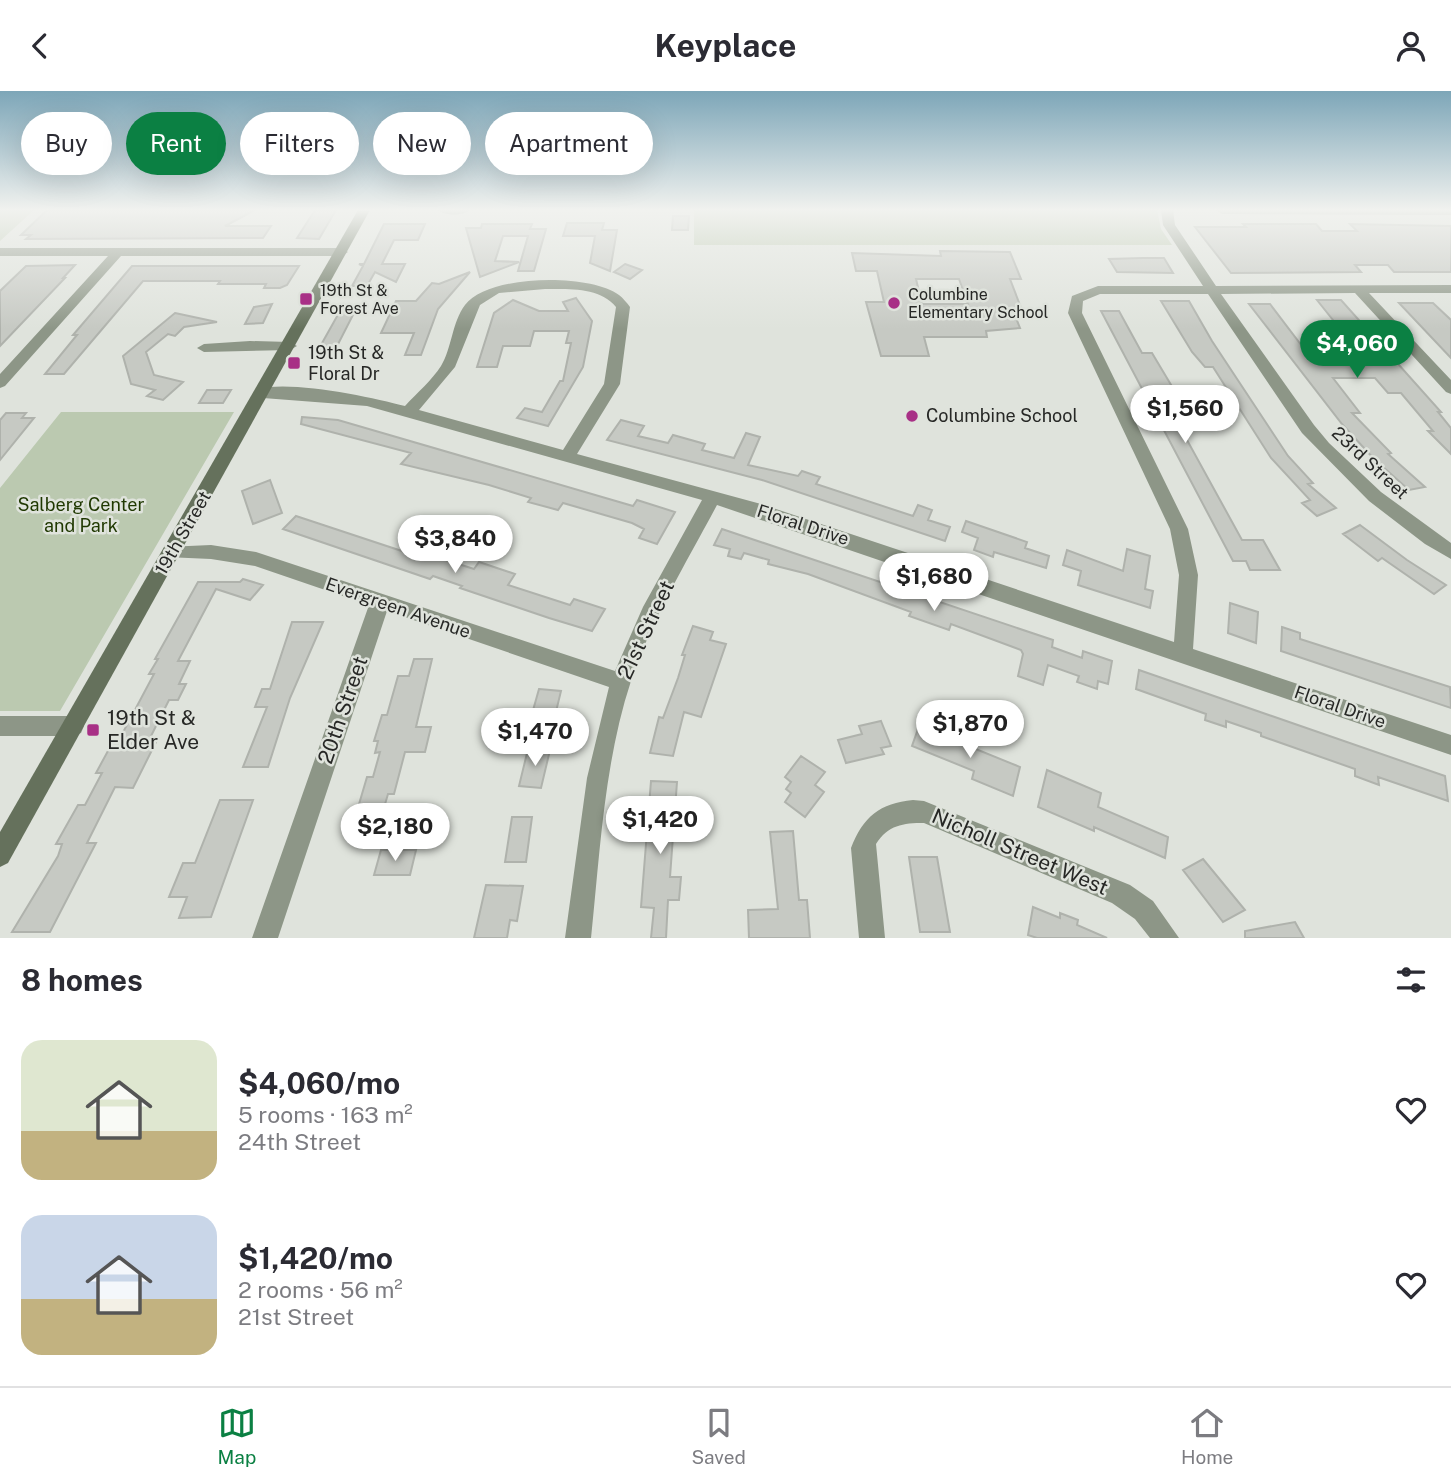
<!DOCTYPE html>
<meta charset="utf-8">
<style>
:root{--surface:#fff;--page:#f7f7f7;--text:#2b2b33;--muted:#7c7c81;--line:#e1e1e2;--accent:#0b8043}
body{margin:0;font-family:"Public Sans",sans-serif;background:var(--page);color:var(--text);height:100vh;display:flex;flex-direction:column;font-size:26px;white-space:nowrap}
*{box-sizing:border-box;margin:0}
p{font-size:23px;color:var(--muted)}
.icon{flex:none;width:38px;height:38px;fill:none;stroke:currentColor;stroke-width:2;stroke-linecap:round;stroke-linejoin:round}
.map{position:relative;height:847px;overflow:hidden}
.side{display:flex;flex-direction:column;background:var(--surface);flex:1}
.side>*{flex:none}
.banner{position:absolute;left:21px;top:21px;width:700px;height:63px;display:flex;gap:14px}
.price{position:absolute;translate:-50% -60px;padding:0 16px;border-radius:24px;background:#fff;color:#222;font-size:23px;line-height:46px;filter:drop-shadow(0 2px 4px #0008)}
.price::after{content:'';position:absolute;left:50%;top:42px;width:21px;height:16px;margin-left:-10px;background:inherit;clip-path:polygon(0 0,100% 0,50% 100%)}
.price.active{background:var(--accent);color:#fff}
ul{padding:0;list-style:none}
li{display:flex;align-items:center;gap:21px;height:175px;padding:0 21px}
li span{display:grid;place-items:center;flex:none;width:196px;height:140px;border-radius:21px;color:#555}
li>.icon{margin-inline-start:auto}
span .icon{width:84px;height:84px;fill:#fffc;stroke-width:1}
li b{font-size:30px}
h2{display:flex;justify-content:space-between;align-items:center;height:84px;padding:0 21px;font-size:30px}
.tag{padding:0 24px;border-radius:32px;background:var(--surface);box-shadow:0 7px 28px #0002;font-size:24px;line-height:63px}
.tag.active{background:var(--accent);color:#fff}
header{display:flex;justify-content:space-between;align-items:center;height:91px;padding:0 21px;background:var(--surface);font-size:32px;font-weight:700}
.dock{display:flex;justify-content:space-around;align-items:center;height:98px;border-top:2px solid var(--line);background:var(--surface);font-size:19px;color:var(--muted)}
.dock a{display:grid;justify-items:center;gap:4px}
.dock .active{color:var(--accent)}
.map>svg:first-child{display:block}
.green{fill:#bbc9b0}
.building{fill:#c6c9c3;stroke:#afb2ac;stroke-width:2;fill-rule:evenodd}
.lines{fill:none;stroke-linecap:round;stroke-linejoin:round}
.street{fill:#8d9687;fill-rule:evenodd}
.secondary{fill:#65715c;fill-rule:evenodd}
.poi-dot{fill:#a83086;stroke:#dfe3dc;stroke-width:2.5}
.labels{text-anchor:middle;stroke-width:5;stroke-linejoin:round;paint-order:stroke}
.far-poi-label{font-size:16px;fill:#272826;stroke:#dfe3dc;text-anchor:start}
.poi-label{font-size:18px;fill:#272826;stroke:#dfe3dc;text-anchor:start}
.street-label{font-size:18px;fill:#272826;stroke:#dfe3dc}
.park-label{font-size:18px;fill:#1f3801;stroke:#dfe3dc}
.near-street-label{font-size:21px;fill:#272826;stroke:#dfe3dc}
.near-poi-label{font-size:21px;fill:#272826;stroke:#dfe3dc;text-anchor:start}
</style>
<header><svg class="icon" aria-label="back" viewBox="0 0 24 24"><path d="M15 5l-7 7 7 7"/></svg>Keyplace<svg class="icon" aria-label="person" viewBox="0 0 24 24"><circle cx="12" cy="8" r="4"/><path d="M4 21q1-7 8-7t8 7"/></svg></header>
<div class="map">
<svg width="1451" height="847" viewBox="0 0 1451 847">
<rect width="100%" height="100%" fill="#dfe3dc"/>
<path class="green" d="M0,119h34l-34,31z
M694,119h463l4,19 11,16h-478z
M61,321h173l-174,299h-60v-223z"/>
<path class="building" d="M47,119h208l-30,16h46l-8,12 -237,1 5,-4h-10z
M315,119h21l-17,29 -22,-1z
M673,125h16l-1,14h-16z
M567,132h37l-2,7h15l-7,41 -20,-8 5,-27h-32z
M384,133h41l-7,16h-24l-12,24h23l-9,18 -21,-10 -8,14h-15l11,-20 -4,-2h5z
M482,133h50l-2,5h16l-12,42h-16l10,-35h-25l-8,25 24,1 -39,15 -14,-49h15z
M1243,133h73l6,7h35l-7,-7 101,2v46h-57l-6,-7h-33l6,7 -130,1 -36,-46h51z
M940,160l70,1 11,27h-11l13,34h-9l6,15 -34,3 1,6h-63l5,19h-48l-15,-54h18l-7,-31h-21l-4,-18 89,3zM916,188h43l9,25h-46z
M1143,167h21l9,15 -56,-1 -8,-13z
M625,173l17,6 -12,9 -16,-7z
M75,174l-12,13h2l-65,68v-55l26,-25z
M132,175h167l-12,19 -7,3h-16l2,-4h-48l2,-3h-77l-79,93h-19l32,-39h-4z
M470,181l-32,37 -17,46h-16l9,-22h-33l15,-32h20l16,-18 7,1z
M576,207l16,23 -9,46 -35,59 -31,-8 8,-10 17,4 18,-31h3l8,-38h-5l3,-12h-35l-4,15h-27l-6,21h-20l17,-54 19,-13 26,11h29l-5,-9z
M1317,209h24l100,112h-3l13,16v26l-23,-23h5l-32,-38h-13l-13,-15h-42l27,35h-8l39,40 -3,1 37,33 -16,3 -35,-31 -32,-35 -93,-120h21l35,46h52z
M1161,210h28l23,40 76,115 25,27 -5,1 28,24 -19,8 -15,-13 8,-3 -39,-42 -58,-91h-8l-13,-15z
M1399,212h34l18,17v38z
M272,213l-9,19 -18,1 9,-17z
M340,220h15l-21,41h-17z
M1101,220h18l23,42h10l40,67h-16l66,120h21l17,30h-30l-4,-9h-13z
M175,222l42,9 -33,5 -9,9 -7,-2 -22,18 8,23 29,7 -20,18 -16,-4 8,-6 -24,-6 -8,-28z
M207,299h24l-8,13h-24z
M6,322h20l-4,5h12l-34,42v-40z
M302,326l36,3 295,86 4,-6 38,12 -18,32 -18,-6 5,-9 -12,-6 -69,-20 -5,7 -30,-8 3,-4 -42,-13 -88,-21 10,-11 -110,-29z
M621,329l23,6 -6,10 30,7 5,-8 32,9 -3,6 32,8 12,-25 14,4 -12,28 50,11 4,-5 18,6 -4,7 97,32 5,-11 14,5 -4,10 22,7 -5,14 -183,-61 -155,-40z
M270,389l12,33 -29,11 -11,-33z
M296,425l127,42 4,-4 47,15 5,-7 36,12 -7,11 62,20 4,-6 31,10 -13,22 -43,-13 -89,-30 2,-2 -29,-10 -3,3 -147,-50z
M966,430l61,21 -2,6 24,8 -3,12 -52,-16 -1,5 -19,-7 4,-12 -16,-6z
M1360,434l47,35 39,25 -12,9 -52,-36 -4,3 -35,-27z
M722,438l331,111 -1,7 30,11 1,-7 29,10 -4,23 -10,-3 -1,8 -20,-7 2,-6 -31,-11 -5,20 -25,-9 5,-22 -2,-4 -70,-26 -2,6 -40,-14 2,-4 -103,-38 -40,-10 1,-4 -25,-7 -3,6 -13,-3 2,-7 -16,-4z
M1127,458l23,7 -5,33 8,2 -3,17 -72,-23 3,-14 -18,-6 4,-15 56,21z
M243,488l20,6 -13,15 -34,-11 -38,72h12l-11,23h7l-8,16h-9l-19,38h8l-25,50 -18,-1 -28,56h9l-46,89h-38l46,-76 4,-12h-6l22,-39h7l17,-32h-6l19,-35h5l34,-64h-5l9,-15h-3l43,-77h42z
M1230,512l28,9 -2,31 -28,-10z
M292,531h31l-33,76 -22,69h-25l24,-60h-12l7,-18h8z
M693,535l20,6 -3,8 16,4 -10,29 -15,44 -17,-5 -11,44 -23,-3 9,-36 4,1 15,-40 7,-23h-3z
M1282,536l18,6v6l150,48 1,21 -170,-57z
M414,568h18l-16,68h15l-6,25h-20l-11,42h-6l-5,17h-26l10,-34h6l7,-25 -5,1 3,-12h-4l8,-26h5l11,-39h11z
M1139,579l306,106 3,25 -70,-24 1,8 -24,-9v-7l-94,-33v-3l-35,-12v6l-21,-7 1,-6 -70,-25z
M539,598l22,2 -8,33 -23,-3z
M881,630l10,25 -10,2 3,6 -38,9 -8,-23 24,-6 -3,-8z
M919,635l101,41 -7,29 -41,-17 2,-8 -62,-25z
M528,658l22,1 -9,38 -22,-2z
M801,665l24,16 -10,13 9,7 -19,25 -20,-15 6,-9 -5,-4 5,-7 -6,-5z
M1047,679l54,23 -3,14 70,30 -3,21 -71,-31v4l-56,-24z
M651,690l26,1 -7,95h11l-2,23h-11l-2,38h-15l3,-30 -13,-1z
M220,709h33l-42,117 -32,1 8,-21h-18l14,-34h12z
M512,726h20l-6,45h-21z
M793,740l6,69h8l3,38h-61l-1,-28 30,-1 -8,-77z
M381,759h35l-6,25h-36z
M909,766h28l13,75h-30z
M1203,768l42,51 -22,12 -40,-52z
M486,794l37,1 -6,35 -7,-1 -3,18h-33z
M1033,816l27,11v-5l18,7 -1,5 30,13h-70l-9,-3z
M1295,831l9,16h-59v-7z"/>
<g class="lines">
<path class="street" d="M438,119h32c-7,6 -25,6 -32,0z
M1161,119h12l2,15 41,61 235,-1v8h-82l82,87v14l-5,-2 -91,-99 -134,1 93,131 15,18 52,49 70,51v16l-26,-15 -56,-43 -67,-68 -94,-139h-108l-17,7 -1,12 106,216 10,46 -5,74 258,86v20l-734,-250c-31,58 -65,114 -86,176 -27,82 -31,172 -40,257h-26l22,-160 22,-91 -222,-76 -109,327h-26l117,-333 -114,-39 -44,-7 -45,-2 -3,-5 3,-5 45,-2 45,7 359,119 28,-64 59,-107 -335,-94 -104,-8 -5,-1 -3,-4 3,-4c33,-9 113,8 147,17 12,-13 27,-26 36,-40 11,-18 11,-44 24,-61 23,-31 125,-32 154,-10 4,3 8,8 11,12l-10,77 -43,70 184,50 413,138 5,-67 -9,-46 -102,-216 4,-17 26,-10h105l-40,-61zM545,198c24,0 55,-2 71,18l-12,77 -41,66 -144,-40 36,-43 25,-62 19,-12z
M1216,119h235v5l-229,-1z
M0,157h342l6,4 -6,4h-221l-116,130 -5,2v-14l108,-118h-108z
M250,250l40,1 7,4 -7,4 -86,2 -7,-4 7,-4z
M0,625h73l8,3 3,7 -3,7 -8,3h-73z
M913,709l11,1 206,84 23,16 26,37h-29l-15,-19 -23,-16 -188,-80c-21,0 -36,2 -48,21l9,94h-26l-8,-90c12,-31 29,-45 62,-48z"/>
<path class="secondary" d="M358,119h12l-362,653 -8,4v-35z"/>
</g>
<linearGradient id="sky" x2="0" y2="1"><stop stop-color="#7da6b8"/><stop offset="0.5" stop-color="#f1f2ef"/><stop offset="1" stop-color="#f1f2ef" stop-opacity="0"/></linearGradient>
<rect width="1451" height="238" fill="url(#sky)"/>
<g class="poi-dot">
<rect x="299" y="201" width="14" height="14" rx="3.5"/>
<circle cx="894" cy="212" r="7"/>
<rect x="287" y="265" width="14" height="14" rx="3.5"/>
<circle cx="912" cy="325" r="7"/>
<rect x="86" y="632" width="14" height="14" rx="3.5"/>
</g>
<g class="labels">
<g class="far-poi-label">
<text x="320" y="205">19th St &amp;<tspan x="320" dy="18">Forest Ave</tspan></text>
<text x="908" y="209">Columbine<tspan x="908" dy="18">Elementary School</tspan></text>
</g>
<g class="poi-label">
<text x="308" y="268">19th St &amp;<tspan x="308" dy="21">Floral Dr</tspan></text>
<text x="926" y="331">Columbine School</text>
</g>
<g class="street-label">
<text transform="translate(1370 372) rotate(43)" y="6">23rd Street</text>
<text transform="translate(803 434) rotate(18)" y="6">Floral Drive</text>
<text transform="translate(183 442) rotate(-60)" y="6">19th Street</text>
<text transform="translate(398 517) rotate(19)" y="6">Evergreen Avenue</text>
<text transform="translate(1340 616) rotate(19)" y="6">Floral Drive</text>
</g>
<g class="park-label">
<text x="81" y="420">Salberg Center<tspan x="81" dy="21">and Park</tspan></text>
</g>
<g class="near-street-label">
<text transform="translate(646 539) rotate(-65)" y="7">21st Street</text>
<text transform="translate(343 619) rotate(-71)" y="7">20th Street</text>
<text transform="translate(1020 761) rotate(23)" y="7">Nicholl Street West</text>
</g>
<g class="near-poi-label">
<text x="107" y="634">19th St &amp;<tspan x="107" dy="24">Elder Ave</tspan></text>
</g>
</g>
</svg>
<b class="price active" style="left:1357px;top:289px">$4,060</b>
<b class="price" style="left:1185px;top:354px">$1,560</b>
<b class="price" style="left:455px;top:484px">$3,840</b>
<b class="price" style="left:934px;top:522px">$1,680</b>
<b class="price" style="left:970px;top:669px">$1,870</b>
<b class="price" style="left:535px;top:677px">$1,470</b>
<b class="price" style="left:660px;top:765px">$1,420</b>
<b class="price" style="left:395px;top:772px">$2,180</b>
<div class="banner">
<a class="tag">Buy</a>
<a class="tag active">Rent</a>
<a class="tag">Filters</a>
<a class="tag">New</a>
<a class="tag">Apartment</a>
</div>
</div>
<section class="side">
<h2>8 homes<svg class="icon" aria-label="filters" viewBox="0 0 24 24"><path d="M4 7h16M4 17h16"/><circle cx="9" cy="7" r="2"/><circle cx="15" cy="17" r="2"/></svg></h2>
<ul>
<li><span style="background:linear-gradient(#dfe7d0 65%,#c2b280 0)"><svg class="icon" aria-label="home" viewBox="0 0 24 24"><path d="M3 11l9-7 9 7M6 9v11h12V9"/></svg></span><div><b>$4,060/mo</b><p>5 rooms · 163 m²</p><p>24th Street</p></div><svg class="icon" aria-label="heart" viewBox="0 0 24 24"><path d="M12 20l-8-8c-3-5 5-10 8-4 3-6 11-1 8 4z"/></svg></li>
<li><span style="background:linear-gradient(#c9d6e8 60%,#c2b280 0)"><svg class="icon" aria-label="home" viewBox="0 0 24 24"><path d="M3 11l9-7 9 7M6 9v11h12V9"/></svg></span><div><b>$1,420/mo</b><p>2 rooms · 56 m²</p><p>21st Street</p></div><svg class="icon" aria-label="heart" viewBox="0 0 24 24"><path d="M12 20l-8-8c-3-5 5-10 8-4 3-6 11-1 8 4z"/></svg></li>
</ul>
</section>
<nav class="dock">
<a class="active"><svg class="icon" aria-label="map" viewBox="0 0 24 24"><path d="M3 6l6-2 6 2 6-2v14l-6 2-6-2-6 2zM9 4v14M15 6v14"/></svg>Map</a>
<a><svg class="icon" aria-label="saved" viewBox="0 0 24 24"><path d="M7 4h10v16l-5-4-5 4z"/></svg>Saved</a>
<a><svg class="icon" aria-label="home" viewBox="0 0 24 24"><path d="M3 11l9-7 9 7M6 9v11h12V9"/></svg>Home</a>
</nav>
